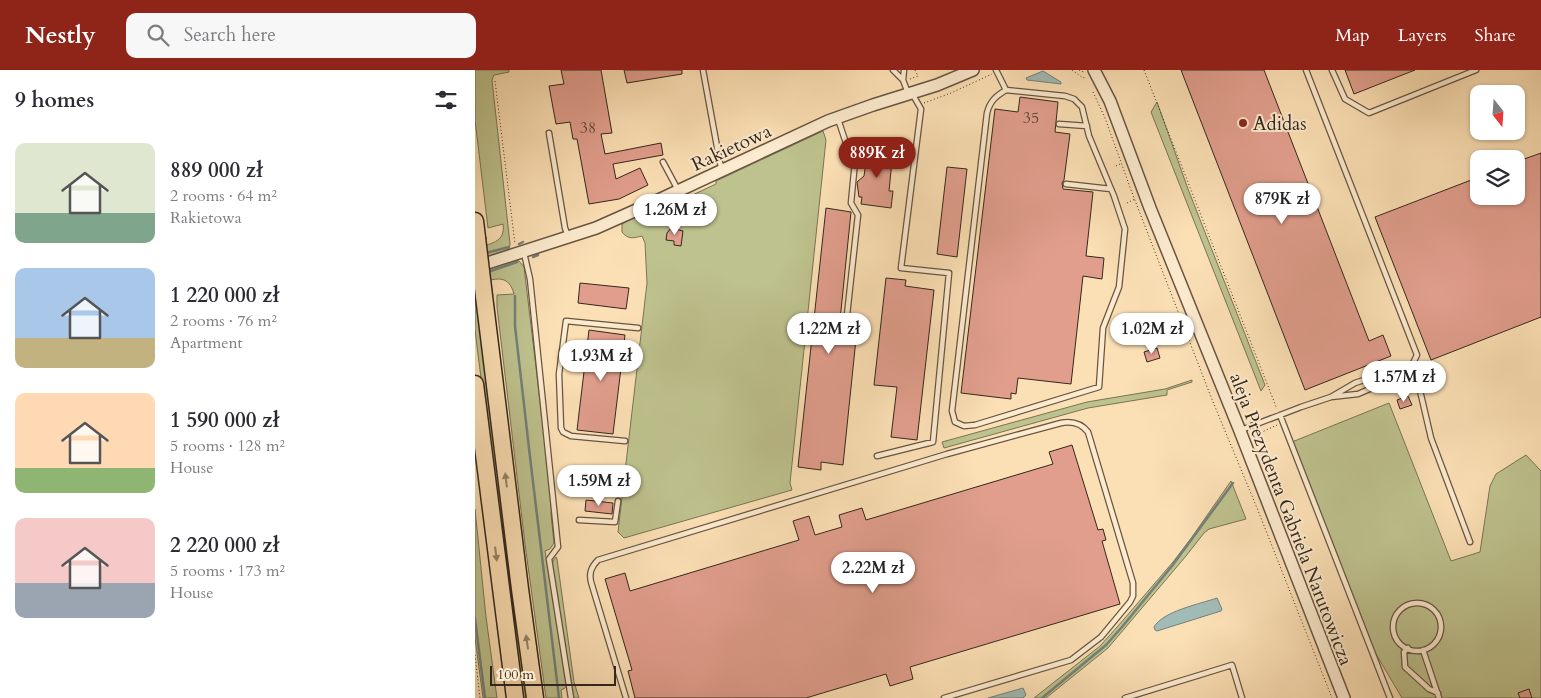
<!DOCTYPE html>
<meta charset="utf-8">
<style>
:root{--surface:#fff;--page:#f7f7f7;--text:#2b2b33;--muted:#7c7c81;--accent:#8f2418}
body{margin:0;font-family:Cardo,serif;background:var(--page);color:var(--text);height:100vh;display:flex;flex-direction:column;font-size:19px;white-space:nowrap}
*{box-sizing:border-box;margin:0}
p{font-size:16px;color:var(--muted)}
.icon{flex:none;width:28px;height:28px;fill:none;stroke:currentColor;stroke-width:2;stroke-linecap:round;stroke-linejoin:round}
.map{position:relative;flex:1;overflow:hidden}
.drawer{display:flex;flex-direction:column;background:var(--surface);width:475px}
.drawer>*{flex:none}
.needle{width:32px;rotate:163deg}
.buttons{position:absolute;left:995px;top:15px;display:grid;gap:10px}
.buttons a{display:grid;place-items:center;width:55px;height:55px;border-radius:10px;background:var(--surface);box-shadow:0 1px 4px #0004;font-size:25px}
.scale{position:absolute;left:15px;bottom:12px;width:126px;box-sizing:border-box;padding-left:5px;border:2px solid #34271d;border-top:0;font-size:14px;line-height:18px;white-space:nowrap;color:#34271d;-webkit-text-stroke:4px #fdebcf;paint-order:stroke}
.price{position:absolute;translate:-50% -42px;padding:0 11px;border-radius:18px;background:#fff;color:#222;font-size:16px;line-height:32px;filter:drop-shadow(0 1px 2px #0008)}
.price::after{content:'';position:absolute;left:50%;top:30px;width:15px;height:11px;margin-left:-8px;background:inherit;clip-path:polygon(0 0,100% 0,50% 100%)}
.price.current{background:var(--accent);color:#fff}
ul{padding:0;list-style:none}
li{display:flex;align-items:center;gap:15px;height:125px;padding:0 15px}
li span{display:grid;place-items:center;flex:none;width:140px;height:100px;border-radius:10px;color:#555}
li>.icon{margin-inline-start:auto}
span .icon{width:60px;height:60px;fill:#fffc;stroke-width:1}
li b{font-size:21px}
h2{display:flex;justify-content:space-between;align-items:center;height:60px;padding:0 15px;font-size:21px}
header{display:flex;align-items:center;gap:30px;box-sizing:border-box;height:70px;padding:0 25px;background:var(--accent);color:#fff}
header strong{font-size:24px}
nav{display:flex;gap:28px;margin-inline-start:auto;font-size:18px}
.search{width:350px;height:45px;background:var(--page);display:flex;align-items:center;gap:12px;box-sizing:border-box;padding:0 18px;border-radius:10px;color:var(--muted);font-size:19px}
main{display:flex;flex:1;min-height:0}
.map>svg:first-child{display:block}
.green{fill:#bec28e;stroke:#797456}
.water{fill:#a1bbb6;stroke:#758079}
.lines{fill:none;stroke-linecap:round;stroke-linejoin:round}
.stream{stroke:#758079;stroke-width:2.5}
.building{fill:#e19e8d;stroke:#34271d}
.service-casing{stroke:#665543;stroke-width:7}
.tertiary-casing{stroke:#665543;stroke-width:14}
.motorway-casing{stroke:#34271d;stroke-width:19}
.path{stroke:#34271d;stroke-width:1;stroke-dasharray:1 2.5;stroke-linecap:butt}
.service{stroke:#fdebcf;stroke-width:4.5}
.tertiary{stroke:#fdebcf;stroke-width:11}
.motorway{stroke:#fce0b5;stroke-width:16}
.motorway-bridge-casing{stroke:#34271d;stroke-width:19;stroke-linecap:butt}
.motorway-bridge{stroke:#fce0b5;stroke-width:16}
.oneway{fill:#988469}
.poi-dot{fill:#8f2418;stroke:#fdebcf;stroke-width:2}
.labels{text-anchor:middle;stroke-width:4;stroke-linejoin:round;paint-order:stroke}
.number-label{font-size:16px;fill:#5f4539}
.poi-label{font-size:19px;fill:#34271d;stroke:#fdebcf;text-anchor:start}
.street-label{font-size:19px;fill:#34271d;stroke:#fdebcf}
</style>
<header>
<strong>Nestly</strong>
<div class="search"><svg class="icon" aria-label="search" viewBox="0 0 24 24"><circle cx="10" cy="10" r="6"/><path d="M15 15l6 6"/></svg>Search here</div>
<nav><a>Map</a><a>Layers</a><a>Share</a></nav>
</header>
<main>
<section class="drawer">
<h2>9 homes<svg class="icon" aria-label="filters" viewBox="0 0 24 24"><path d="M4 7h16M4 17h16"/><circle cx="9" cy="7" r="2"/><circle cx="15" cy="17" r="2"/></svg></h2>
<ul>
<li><span style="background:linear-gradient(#dfe7d0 70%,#7fa58c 0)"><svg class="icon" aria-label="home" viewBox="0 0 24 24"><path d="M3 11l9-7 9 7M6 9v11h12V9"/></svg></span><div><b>889 000 zł</b><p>2 rooms · 64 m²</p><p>Rakietowa</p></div></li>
<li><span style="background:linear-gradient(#a9c7e8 70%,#c2b280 0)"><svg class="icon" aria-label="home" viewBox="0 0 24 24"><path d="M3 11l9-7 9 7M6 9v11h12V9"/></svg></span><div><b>1 220 000 zł</b><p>2 rooms · 76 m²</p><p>Apartment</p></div></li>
<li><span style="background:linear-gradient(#ffd9b3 75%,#8fb573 0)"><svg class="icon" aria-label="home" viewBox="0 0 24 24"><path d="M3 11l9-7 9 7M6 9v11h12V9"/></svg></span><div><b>1 590 000 zł</b><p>5 rooms · 128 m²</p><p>House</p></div></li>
<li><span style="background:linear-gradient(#f6c9c9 65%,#9aa5b1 0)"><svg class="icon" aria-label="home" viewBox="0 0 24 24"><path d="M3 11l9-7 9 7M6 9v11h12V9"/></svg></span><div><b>2 220 000 zł</b><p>5 rooms · 173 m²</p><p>House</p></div></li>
</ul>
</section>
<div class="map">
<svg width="1066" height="628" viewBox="0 0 1066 628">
<rect width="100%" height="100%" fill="#fce0b5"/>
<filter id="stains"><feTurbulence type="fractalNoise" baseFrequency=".004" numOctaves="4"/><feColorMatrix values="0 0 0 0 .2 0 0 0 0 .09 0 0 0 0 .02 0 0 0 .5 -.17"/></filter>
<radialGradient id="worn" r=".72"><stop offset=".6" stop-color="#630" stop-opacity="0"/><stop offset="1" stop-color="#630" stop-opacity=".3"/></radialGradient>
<path class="green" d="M0,0h34v2l-15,3 -2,5 18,164 -1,5 -2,3 -32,11v-15c14,-4 31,-5 28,-24l-15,4 -13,-108z
M682,32l31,87 77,196 -4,6 -110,-279z
M348,61l3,9 -36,343 2,7 -168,48 -6,-6 29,-249 -2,-40 -3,-7c-8,2 -14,4 -20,-4v-8l23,-13 9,-2 2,3 60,-28v-3z
M39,189l4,1 6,7 28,235 -1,12 3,29 -4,6 -5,2 22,134 -2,3 -4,2 1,8h-16l-21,-154 -28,-237v-12l17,-1c-6,-23 -23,-14 -39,-9v-14z
M2,227l51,401h-7l-46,-368v-32z
M717,310v2l-25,8v5l-79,13 -144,40 -2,-6 145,-40 78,-13z
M914,333l62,158 29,-9 10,-66 6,-12 30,-19 15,16v227h-139l-29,-49 -81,-207z
M756,411l15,38 -37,10 -5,4 -18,23 -78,92 -62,50h-12l66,-52 18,-20 55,-64 19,-25z
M0,439l11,108 11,81h-14l-8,-60z
M81,487l1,2 17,123 5,16h-6l-21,-132 1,-5z"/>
<path class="water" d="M568,1l18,11v2l-34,-4 -1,-2z
M742,528l5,11 -1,2 -64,20 -2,-1 -1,-3c9,-16 46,-23 63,-29z
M548,618l3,7 -3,3h-35z"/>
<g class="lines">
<path class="stream" d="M44,174l4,-2
M11,183l23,-6
M58,187l5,-2
M13,202l29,-10
M40,226v30l15,131 29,241
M0,549l10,79
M567,628l64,-53 16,-18 50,-61 61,-83"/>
</g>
<path class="building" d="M86,0h40l11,63 -11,1 4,20 56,-11 2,12 -50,9 3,15 24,-11 8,17 -29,14 -30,5 -12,-65h-4l-3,-17 -14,2 -7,-38 15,-2z
M149,0h58v4l-55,9z
M706,0h83l105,271 14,-6 8,21 -86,34z
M870,0h70l-61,24z
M545,27l38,5 -3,30 15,2 -6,46 -2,3 1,6 30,3 -7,64 18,2 -2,21 -19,-3 -12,108 -53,-6 -2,16 -5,-1v6l-50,-6 34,-284 23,3z
M393,78l25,3 -4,40h4l-2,17 -30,-4 1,-7h-3l-2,-15 7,-6z
M1066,83v164l-110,43 -56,-143 104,-40v19h37v-34z
M472,97l20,2 -10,88 -20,-3z
M351,138l25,4 -12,118 11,1 -1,8h7l-13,126 -22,-3v8l-23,-3z
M196,158l12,3 -2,15 -7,-1v-4l-8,-1 1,-7z
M411,208l20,2 -1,6 29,4 -17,150 -26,-3 6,-50 -23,-2z
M105,213l49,5 -3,21 -48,-6z
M114,260l36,5 -12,99 -36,-4z
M682,278l3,10 -13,4 -3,-10z
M933,326l4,9 -12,4 -3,-9z
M597,375l26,85 5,-1 3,11 -4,1 18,63 -210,63 3,12 -23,7 -4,-12 -80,24h-171l-7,-27 4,-1 -27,-91 20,-6 5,18 169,-51 -6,-19 16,-5 6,19 27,-8 -3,-12 23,-7 4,12 187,-56 -4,-12z
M111,430l27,3 -1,11 -27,-3z
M1054,619l3,9h-12l-2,-5z"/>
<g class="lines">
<defs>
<path id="service" d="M228,0l17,93 2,6
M418,0l10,10 5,13
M521,0l10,20 59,6 9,3 8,8 7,29 25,60 11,33 -6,58 -16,41 -4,59 -124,38 -11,1 -9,-4 -3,-11 35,-298c3,-12 9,-17 19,-23
M831,0l111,285 -5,10 -25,12 -8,8 -21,9 -27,3
M857,0l13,29 24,14 107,-43
M428,10l1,-10
M363,49l9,27 9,5 -5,52 7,12 -12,109
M584,54l28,2
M74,63l16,95 3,8
M188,92l15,28
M591,114l45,5
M49,183l6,26 28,268 -9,12 22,139
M943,312l13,56 39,104
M805,345l110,283
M766,360l60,-23 30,-10 24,-14 18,-6h14
M150,371l-54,-5 -8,-4 -2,-4 -2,-54 7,-53 72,7
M402,386l56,-14 16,-169 -48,-5 20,-159 -8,-14
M104,450l36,2 3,-21
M918 557a24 24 0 1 1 48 0a24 24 0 1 1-48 0Z
M933,578l-4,4 1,15 24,22 9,4
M948,580l16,48
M151,628l-35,-116c-2,-9 0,-15 7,-22l349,-106 114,-31c11,-2 20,0 27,9l45,151v13l-3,6 -29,35 -30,23 -127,38
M650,628l107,-33 10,33"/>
<path id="tertiary" d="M619,0l16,31 40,107 90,223 104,267
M0,197l121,-39 54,-24 178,-83 45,-16 64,-20 36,-15"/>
<path id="motorway" d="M0,151l2,17
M9,226l36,293 15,109
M0,314l40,314"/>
</defs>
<use href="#service" class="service-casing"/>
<use href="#tertiary" class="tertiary-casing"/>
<use href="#motorway" class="motorway-casing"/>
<path class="path" d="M597,0l11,8 3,-1
M604,0l5,2
M669,0l133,339
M435,9l8,-3 -3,-6
M20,11l20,163
M618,22l12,26 26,72 80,207 46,111 75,190
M449,33l27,-10 41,-19
M641,96l6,-3
M652,133l8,-4
M780,372l7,-10 15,-7
M0,585l5,43"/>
<use href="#service" class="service"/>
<use href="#tertiary" class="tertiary"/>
<use href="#motorway" class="motorway"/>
<defs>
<path id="motorway-bridge" d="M2,168l7,58"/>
</defs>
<use href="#motorway-bridge" class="motorway-bridge-casing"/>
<use href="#motorway-bridge" class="motorway-bridge"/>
</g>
<defs><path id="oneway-solid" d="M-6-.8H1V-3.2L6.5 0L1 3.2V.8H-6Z" transform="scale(1.25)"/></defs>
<g class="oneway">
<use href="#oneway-solid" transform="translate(31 410) rotate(-97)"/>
<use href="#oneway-solid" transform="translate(21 484) rotate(83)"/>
<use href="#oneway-solid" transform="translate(52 572) rotate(-98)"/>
</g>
<circle class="poi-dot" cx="768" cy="53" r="5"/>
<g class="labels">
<g class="number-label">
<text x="556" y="53">35</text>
<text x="113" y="63">38</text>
</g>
<g class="poi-label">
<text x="778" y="60">Adidas</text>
</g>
<g class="street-label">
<text transform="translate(256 77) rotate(-25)" y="7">Rakietowa</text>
<text transform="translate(817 449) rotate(69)" y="7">aleja Prezydenta Gabriela Narutowicza</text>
</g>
</g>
<rect width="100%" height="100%" filter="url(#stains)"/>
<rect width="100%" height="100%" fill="url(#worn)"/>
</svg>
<div class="buttons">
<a><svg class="needle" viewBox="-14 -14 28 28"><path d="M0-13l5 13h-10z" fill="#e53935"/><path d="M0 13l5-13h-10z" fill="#7c7c81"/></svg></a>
<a><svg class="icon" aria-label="layers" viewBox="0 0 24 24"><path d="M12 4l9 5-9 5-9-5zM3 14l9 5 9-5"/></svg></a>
</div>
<div class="scale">100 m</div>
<b class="price current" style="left:402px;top:109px">889K zł</b>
<b class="price" style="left:807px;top:155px">879K zł</b>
<b class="price" style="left:200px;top:166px">1.26M zł</b>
<b class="price" style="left:354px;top:285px">1.22M zł</b>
<b class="price" style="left:677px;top:285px">1.02M zł</b>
<b class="price" style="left:126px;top:312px">1.93M zł</b>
<b class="price" style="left:929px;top:333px">1.57M zł</b>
<b class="price" style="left:124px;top:437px">1.59M zł</b>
<b class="price" style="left:398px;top:524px">2.22M zł</b>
</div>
</main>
